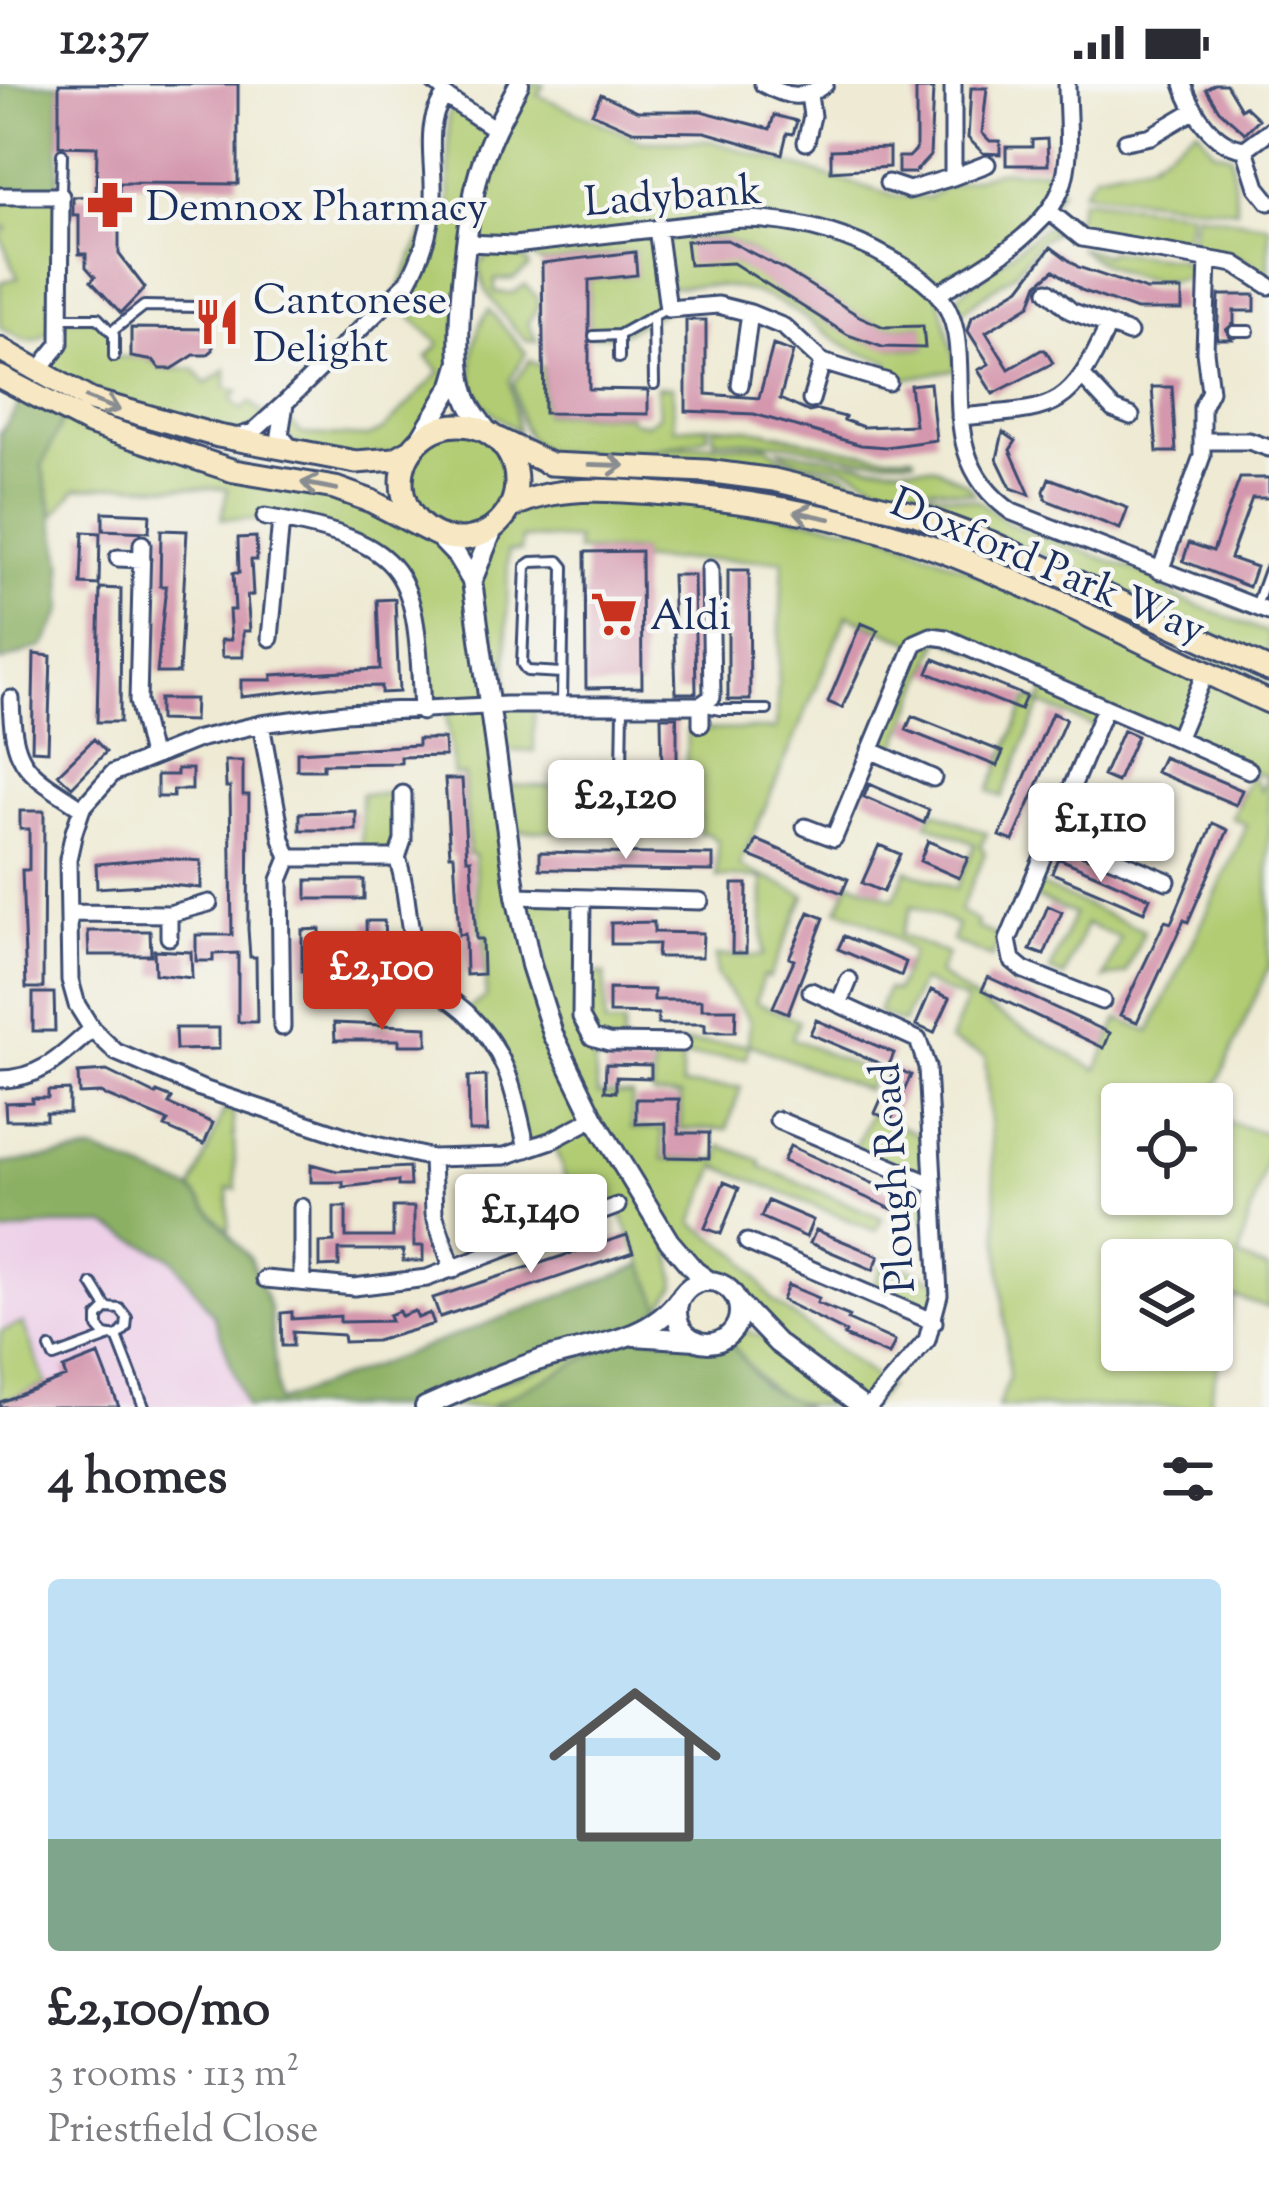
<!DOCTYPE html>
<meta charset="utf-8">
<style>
:root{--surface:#fff;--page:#f2f2f3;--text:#2b2b33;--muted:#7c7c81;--line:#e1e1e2;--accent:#c8321e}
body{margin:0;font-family:"Sorts Mill Goudy",serif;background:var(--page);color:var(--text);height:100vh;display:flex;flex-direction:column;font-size:45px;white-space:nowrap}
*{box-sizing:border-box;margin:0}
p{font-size:39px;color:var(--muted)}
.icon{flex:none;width:66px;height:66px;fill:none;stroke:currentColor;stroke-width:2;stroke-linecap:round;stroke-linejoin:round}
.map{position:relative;height:1323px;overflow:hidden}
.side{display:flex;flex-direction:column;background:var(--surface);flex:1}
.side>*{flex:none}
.fabs{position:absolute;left:1101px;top:999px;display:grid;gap:24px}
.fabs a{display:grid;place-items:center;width:132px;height:132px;border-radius:12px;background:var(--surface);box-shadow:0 3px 9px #0004;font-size:60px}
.price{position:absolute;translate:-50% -102px;padding:0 27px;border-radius:12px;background:#fff;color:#222;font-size:39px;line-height:78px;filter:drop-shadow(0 3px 6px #0008)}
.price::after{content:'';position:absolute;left:50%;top:72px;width:36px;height:27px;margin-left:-18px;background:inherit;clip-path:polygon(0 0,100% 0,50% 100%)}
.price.active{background:var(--accent);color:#fff}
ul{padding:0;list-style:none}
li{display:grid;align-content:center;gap:24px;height:636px;padding:0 48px}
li+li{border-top:3px solid var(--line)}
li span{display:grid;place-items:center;height:372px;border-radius:12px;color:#555}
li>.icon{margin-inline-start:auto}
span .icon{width:216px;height:216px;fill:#fffc;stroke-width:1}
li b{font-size:51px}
h2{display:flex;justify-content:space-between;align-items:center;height:144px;padding:0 48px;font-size:51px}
.status{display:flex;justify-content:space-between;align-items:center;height:84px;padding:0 60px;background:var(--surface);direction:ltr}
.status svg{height:33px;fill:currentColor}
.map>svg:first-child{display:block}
.built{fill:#edd0e8}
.green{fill:#b1cc72;stroke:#667e68;stroke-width:3;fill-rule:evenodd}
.forest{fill:#8cb064;stroke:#547061;stroke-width:3}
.building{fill:#d497ad}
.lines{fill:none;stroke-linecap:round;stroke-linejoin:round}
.service-casing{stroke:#3b4b70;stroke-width:14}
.minor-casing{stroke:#3b4b70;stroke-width:21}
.tertiary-casing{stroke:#3b4b70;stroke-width:24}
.secondary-casing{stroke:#3b4b70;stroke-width:27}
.service{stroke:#fff;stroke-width:8}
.minor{stroke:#fff;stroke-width:15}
.tertiary{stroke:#fff;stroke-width:18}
.secondary{stroke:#f7e8c3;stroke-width:21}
.oneway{stroke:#898c90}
.labels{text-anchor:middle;stroke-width:9;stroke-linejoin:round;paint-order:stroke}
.street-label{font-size:42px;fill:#1b2f5e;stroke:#f6f6f2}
.poi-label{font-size:42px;fill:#1b2f5e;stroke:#f6f6f2;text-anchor:start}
</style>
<div class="status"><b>12:37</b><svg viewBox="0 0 49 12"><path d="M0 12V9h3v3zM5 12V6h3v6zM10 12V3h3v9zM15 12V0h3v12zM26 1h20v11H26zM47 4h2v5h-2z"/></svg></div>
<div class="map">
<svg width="1269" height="1323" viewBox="0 0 1269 1323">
<rect width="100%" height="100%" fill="#f6f6f2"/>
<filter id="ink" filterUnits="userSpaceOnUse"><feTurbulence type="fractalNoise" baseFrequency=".00833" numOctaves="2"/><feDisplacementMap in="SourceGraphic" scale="24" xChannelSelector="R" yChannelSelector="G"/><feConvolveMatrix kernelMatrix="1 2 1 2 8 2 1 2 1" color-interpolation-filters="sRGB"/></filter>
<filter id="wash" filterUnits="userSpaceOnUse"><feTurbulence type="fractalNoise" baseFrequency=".004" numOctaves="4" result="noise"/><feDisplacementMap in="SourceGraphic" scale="48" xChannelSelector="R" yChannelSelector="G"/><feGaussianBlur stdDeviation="2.7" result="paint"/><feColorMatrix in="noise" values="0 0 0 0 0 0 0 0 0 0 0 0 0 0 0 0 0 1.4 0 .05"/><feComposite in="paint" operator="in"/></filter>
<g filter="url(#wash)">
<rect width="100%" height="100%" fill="#eeead3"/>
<path class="built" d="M52,1141h54l67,34 41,57 32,91h-246v-173z"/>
<path class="green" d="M519,0h25l-6,11 104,46h69l184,55 33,2 15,-10 55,-17 57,-1 -2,10 8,10 -18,29 -105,74 19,76 -69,13v-21c-45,-10 -56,-26 -92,-49 -42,-27 -83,-30 -130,-24l2,21 -49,26 -30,1v-56l47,-5 -2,-23 -92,11 -28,-18 -47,-2 -6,112 -37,82 28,-12 24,-1c32,28 46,35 36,81l121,-13 247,39 389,171v264l-60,138h-87v90h90v-76l57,16c0,40 -23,82 -30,123l30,13v38l-35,-12 -26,111h-210l11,-28 -24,-323 -35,-15 16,-40 -45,-20 -18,42 -25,-10 9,-24 9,2 16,-39 -31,-24 -43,-19 12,-28 44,18 13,-29 49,19 19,-45 -48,-20 6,-13 54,22 -6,13 4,7 -25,58 18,11 -2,5 24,10 -8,21 -40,-17 6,-16 -46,-19 -12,29 47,19 -9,20 44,31 115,65 21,-51 32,13c32,-70 67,-136 97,-207l-15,-7 19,-45 10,18 6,-14 -161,-69 -9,20 -56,-24 -39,93 -13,-6 39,-93 12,5 8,-20 -107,-46 -45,111 -21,-9 39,-96 -67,-28 -107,251 65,29 -36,83 -6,-2 -7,26 43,19 -7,17 82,36 -7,16 -118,-46 -2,14 -65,-1v29l59,1 -14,42h-46v-33l-28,-1 1,-41 27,-1 1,-10 66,1 2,-24 -34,-45v-19h47v-78l-46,-1 1,-35 -9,-8 -9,-1v-60l-14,-1 1,-42 89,-1 7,-169h-142l-1,-9h-63l-1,-12 -54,-1 -1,13h-13l-2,153 28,1v46h-39l5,34 65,2 -1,44h-58l10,64 66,3 1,76h22v51h19l-4,36h-26l4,33 34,1v33l30,1 1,30 55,1 4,-14 39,15 -1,5 122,52 -6,13 -159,-65 -24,57 48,33 32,45 115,86 -19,20c-85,0 -92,-2 -143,-71l12,-8 35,13 -30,-28 -8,-20 -15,-13 -22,-5 -28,-31 6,41 -15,22 -43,-100 -37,13 -29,-79 -25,8 -18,-81 -44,-57 21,-14 -2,-64 -4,-1 -6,-77 -5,-1 -5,-79h-10l-8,-64 -24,1c-3,-22 -8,-116 -15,-129 -27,-50 -133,-66 -185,-64l5,-30 -103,-4 -48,4 -22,27 -12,-50 24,-54 346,104c-10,-25 -13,-39 -2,-64l-84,7 -46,-24 1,-22 21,21 65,3 15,-6 58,-59 -13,-15 12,-13 -45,-44 38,-87 18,-1 -2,-97 9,-12 38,25zM700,155l27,1 18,8 114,68 25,11 38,-1 3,22c-67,7 -118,-40 -170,-73 -22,-14 -46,-23 -69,-33zM1122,1176h90v90h-90z
M1197,44l16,22 18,5 6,55 -155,-18 13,-19 55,-11z
M0,112h61v122h37l16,17v22c18,0 35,-2 47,12h33l12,15 20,-14v18l12,4 -7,7 10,11 9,-8 18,16 -38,21 -192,-68 22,-27 -1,-24c-23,28 -30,24 -59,7v-45l18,-4 -18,-42 7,-8 -7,-2z
M1081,115l110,13 -8,35 -99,-16 -10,-6z
M1196,129l73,12v50l-28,-17 -52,-10z
M1050,143l7,4 -16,9 -27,34 -53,38 -4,-8 2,-10 85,-66z
M1078,163l27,8 4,-4 73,9v5l11,3v7c-36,17 -88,-5 -115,-28z
M487,171c15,0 35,-5 42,12l-16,12 -18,1v12l18,1 12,-8 12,12 1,9 -10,17 9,18h-11c-20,-23 -44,-44 -47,-76z
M489,226l37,43 -16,27 8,52c-14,-11 -35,-23 -42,-40 -9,-22 -2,-65 13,-82z
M530,276l13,8 1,46 85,1 2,6 16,3 12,-9 -2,-28h16l1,41 34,-2v10c-25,12 -147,26 -171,10 -17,-12 -20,-44 -23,-63z
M713,342c68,0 131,33 200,29l1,4h-54l-71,-15 -75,-5z
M710,360l58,2c28,33 69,12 93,40l-297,-28z
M779,365l90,16 67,2 31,17 7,10 -40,-7 -47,4 1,-4c-17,-4 -29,-15 -45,-20 -21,-5 -50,-1 -64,-18z
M552,388l193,14 66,11 121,32 56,20 281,129v12c-139,-67 -277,-143 -427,-181 -95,-24 -193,-29 -290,-27z
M927,407l52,10 30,23 150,55 4,9 12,9 94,36v28l-224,-105 -152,-59z
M361,710h42l-6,64h-35z
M1033,798l111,49 -18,42 -22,6 16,-41 -34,-14 -22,53 -14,-6 24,-57 -46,-20z
M224,1026l9,2 3,77 -8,-1 1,45 -37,-43z
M870,1030l61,25 5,85 -37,-14 14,-33 -59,-26z
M885,1175l54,22 -5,41 -64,-27z
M23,1239l23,61 -46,18v-70z
M630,1252l-141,71h-64z"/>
<path class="forest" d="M0,0h59l-1,112h-58z
M21,306l45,22 -24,54 20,96 1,47 -19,37 -44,16v-229l17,-24z
M94,1067l98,39 58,69 20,49 8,94 365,-137 18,42 -30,27 63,9 32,-7 37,50 43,21h-317l133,-67 -197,67h-179l-32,-91 -41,-57 -67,-34h-54l-52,9v-70z"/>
<g id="blocks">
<path class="building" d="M59,0h179v100l-119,-1v71l26,34 -24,25 -30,-32 4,-4 -9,-10v-13h-7v-39h-6v-18l23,-1 1,-49 -38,-1z
M1215,0h11l15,25 4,-3 14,13 -14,14 -26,-23 -13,-21z
M971,4h16l-5,45 8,8h10v13l-17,-1 -15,-15z
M916,5h17l-3,67 -16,17h-16v-16h11l7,-7z
M601,10l37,17h63l69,18 4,-14 23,6 -4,13 -6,-1 -5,21 -77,-22 -72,-1 -41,-18z
M1047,55l1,26h-42v-18h26v-7z
M889,64v19l-58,4v-21z
M727,156l60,31 72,45 25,11 39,-1 2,22 -43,-1 -34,-12 -115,-72 -44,2 -3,-24z
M1051,163l27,20 68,23h36v20h-46l-55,-20 -27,-20 -16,14 -8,21 -44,27 23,37 32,-19h4l8,13 -60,31 -15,-24 11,-6 -21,-33 4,-14 48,-29z
M635,168l2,23 -48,5v109l59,1v24l-104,-1 -2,-150z
M1219,211h36v16h-21v12l-8,7 6,9h-15z
M686,236h20v74l53,4 14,-53 20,7 -13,47 29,13 9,-2 27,7 -1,3 19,7 52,-2 -5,-40 20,-2 6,57 -50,7 -25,-2 -107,-31 -68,-3z
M131,244l82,1v21l-6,5h-13l-22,14h-12l-6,-8 -23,-4z
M1152,303h20l4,65h-19z
M1003,348l13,9 -6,9 20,45 -19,-7 -14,-29z
M1049,394l79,30 -8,21 -74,-29 -2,-9z
M1240,394h29v20h-17l-22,60 26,9 -7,20 -66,-26 6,-18 24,8z
M103,428l47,2 -1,18 -46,-2z
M161,446l26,1 -8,142h-22l9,-87h-6z
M83,448l17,1 -1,52 -18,-1z
M256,453l1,23h-6l2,35 -6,1 3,35h-7v26h-21l-1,-17h10l-2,-30h6l-2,-37h6l-1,-35z
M641,467l1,136 -56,1 -1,-136z
M728,486h21l1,130h-22z
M672,491h22l2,118h-20z
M100,504l21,1 -1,133h-23z
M395,515l4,93 -18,1v-7l-51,1 -89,10v-17h31v-5l108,-6 -3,-69z
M861,539l17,7 -36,78 -14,-6z
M34,570l17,2 -3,95 -16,-1z
M934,575l92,37 -6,14 -92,-37z
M159,615h36l-1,22 -35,-1z
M1052,629l14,6 -53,122 -13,-5z
M912,632l91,36 -6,14 -91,-36z
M661,633h16v49h-15z
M1123,646l14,6 -20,46 -14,-6z
M94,655l12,13 -34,35 -14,-13z
M418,655h26l1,17 -44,1v6l-78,1v6h-26v-18l121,-7z
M1163,673l79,33 -6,15 -80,-33z
M225,677h18v34h6l-1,134 2,28h6l1,65h-19v-69l-25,1v7h-17v-26h36l-2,-148h-4z
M177,685h15v21h-19v7h-16v-22h20z
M445,695h17l5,80h4l5,80h6l1,35 -17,1 -1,-41 -6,1 -5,-80h-4z
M869,700l60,26 -5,13 -60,-26z
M578,711l122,1v15l-122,-2z
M1094,719l44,19 -6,15 -45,-18z
M20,727h24l-1,177h-17l-4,-118h7v-41h-9z
M356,727v19h-56v-17z
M1213,739l15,7 -40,92 -4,-2 -47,102 -17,-7 45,-94 6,2z
M757,756l91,39 -6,14 -92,-37z
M928,757l40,17 -9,20 -39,-17z
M879,761l21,9 -17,38 -21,-9z
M540,768l173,3v16l-173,-2z
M163,774l38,3v27l-42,-4 -62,4 -1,-24z
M1058,774l92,40 -6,14 -92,-39z
M307,796h57v19h-57z
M733,800h14l-1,69h-14z
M1048,822l14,6 -18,43 -14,-5z
M809,828l15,6 -36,95 -15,-6 21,-47 -5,-2z
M366,837h18l2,39 -19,1z
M654,838v10l49,1 -1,24h-45l1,-13h-47v-21z
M320,845l1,42h-19v-41z
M88,847h62l1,24h-62z
M844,852l62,26 -5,14 -63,-27z
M154,866l37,2 1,26 -37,-4z
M988,893l122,56 -6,15 -122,-58z
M609,905l45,1v10h48v9h34l-1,23h-30v-8h-47v-10l-49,-1z
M931,906l19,8 -16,35 -18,-8z
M33,909h21l1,38h-22z
M816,936l78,33 -6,14 -78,-33z
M334,939l93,4v18h-28v-5h-64z
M175,944h44v21l-43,1z
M606,980l45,1v13l-35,-1v15l-11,-1z
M895,984l16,7 -20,45 -16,-7z
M107,987l49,24 1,-3 15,6 -3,6 44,19 -9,21 -39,-17 3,-6 -68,-28 -21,1 -1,-21z
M486,992l1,55h-18l-1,-54z
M69,1006v23h-23v7h-40l-1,-17 27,-1v-4h16v-7z
M636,1015h43v34h30v25l-43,-1v-34l-30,1z
M790,1062l113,51 -6,14 -114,-50z
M311,1080l26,7 72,-4 1,19h-12v-5l-55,6v-5h-32z
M724,1098l15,6 -18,46 -16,-6z
M768,1117l45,19 -7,17 -45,-20z
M334,1123h12v30h47v-30h21v39h9v15h-20v-11h-64v16l-19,1v-24l14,-1z
M816,1146l63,26 -6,14 -63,-27z
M627,1151l6,17 -193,65 -7,-19z
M788,1201l31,13 -2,5 32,13 -1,4 47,21 -6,14 -45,-19 2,-4 -64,-32z
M399,1227l2,5 14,-5 3,7 12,-5 4,11 -58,17 -32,1 -1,-7 -50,-3v14h-11l-1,-33 11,-1v7l48,-3v6l51,-1 -2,-6z
M99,1271l20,52h-119v-5l66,-25 -3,-8z"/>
</g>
</g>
<g filter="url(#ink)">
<use href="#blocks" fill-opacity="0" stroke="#3b4b70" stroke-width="3"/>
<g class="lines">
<defs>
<path id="service" d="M431,0l13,11
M61,111l1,-41
M653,232l1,68
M62,234h36l16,17v22
M1234,247h15
M111,248l33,-26 53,1
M619,251v23
M594,252l25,-1 47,-26
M1256,522l13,-36
M562,620l2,-137 -5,-6 -27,1 -6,4 -4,98 5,7 35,2
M702,622l18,4h47
M622,685l1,-62
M92,1200l15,24
M117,1253l9,-9 1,-10 -7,-9 -13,-1 -9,9v10l7,8 12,2 27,70
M50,1264l4,9 54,-20"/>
<path id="minor" d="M763,0c24,13 40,17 62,0
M1183,0c9,28 31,62 62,65
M1269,47l-24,18 12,38 12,15
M1126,57l25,-5 44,-26
M806,58l6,-26 -3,-21
M953,93l34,-13
M888,99l21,7 44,-13v-93
M0,112h61l-1,148 -22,27
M1049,127l33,27 153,26 34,22
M657,144l11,81 50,-4 32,8 34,14 38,35 66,20
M467,159l47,2 225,-26c49,0 92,10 135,31 21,11 46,24 62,42 52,56 -15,157 76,220l257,100
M1048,207l23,20 58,22
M938,209c39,-21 107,-61 123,-104 12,-31 6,-72 6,-105
M1083,293l30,32 18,7
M740,301l10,-72
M811,316l11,-38
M285,320l-5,31 14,17
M960,333c91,-9 108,-1 148,-91
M233,354l20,-6 33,-30 122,-120c12,-22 21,-48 24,-73 6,-36 -12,-83 13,-113l50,33
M1202,357h47l20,7
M265,433c147,26 151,53 157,195
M142,460l-4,157 13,55
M118,474l24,1
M1160,487l42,-115v-49l8,-16 -5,-40 3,-92
M270,554l11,-118
M11,615c2,70 15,72 71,109
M701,621l11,-8 -2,-128
M261,640l21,115 7,19 -9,22 2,147
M1177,655l28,-66
M870,666l63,28
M403,710v46l-6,18c14,37 7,79 29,118 8,15 29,25 42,38 42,42 46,79 59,135
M805,743l29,11 81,-195 16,-7 15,2 303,132
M1054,750l113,47
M289,774h108
M516,812l184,5
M582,814l-1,119 11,20 17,5 73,1
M69,829l100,1 40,-11
M169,830v23
M811,907l107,49 9,27 12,228 -12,45 -58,67
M345,915l69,-9 14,-10
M1102,917l-78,-31 -12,-10 -4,-20 97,-232
M839,920l10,-24
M0,995c41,0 63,-24 92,-50
M594,1034l-42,22 -47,16 -73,2 -69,-16 -163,-54 -84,-36 -24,-23 -15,-24 -7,-25 -2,-121 6,-27 8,-24 31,-35 85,-34 63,-15 84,-11 161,-8h195v19
M778,1036l155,65
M432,1074l2,56 19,56
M302,1123v75
M747,1158l187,80
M265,1195l89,8 73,-9 190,-72"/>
<path id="tertiary" d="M489,349c-9,-12 -20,-25 -24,-40 -14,-45 1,-177 15,-224 9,-30 24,-57 39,-85
M420,355l33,-54 6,-20
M437,451l20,21 15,25 44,315 15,69 22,69 41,84 75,123 26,30 14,10
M472,497l21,-52
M677 1228a31 31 0 1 1 62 0a31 31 0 1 1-62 0Z
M738,1218l39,41 86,64
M634,1252l62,4
M425,1323c37,-17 74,-33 112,-46 48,-16 111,-18 142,-62"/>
<path id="secondary" d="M0,265l90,51 128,36 138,26 39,-3 16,-9
M0,293l89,46 145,48 101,17 36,13 56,29
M402 398a57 57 0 1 1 114 0a57 57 0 1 1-114 0Z
M496,354l54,26 156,7 68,9 141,34 77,29 277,127
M511,423c47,-23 103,-17 154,-13 98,8 195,25 287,61 108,43 211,99 317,147"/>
</defs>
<use href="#service" class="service-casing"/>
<use href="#minor" class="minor-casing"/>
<use href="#tertiary" class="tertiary-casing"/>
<use href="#secondary" class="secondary-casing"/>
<use href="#service" class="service"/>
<use href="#minor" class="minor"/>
<use href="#tertiary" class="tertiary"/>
<use href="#secondary" class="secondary"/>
</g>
<defs><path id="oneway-shaft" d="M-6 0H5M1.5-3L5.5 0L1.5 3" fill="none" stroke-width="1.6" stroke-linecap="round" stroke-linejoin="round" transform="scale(3)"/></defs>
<g class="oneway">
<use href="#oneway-shaft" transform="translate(103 320) rotate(21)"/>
<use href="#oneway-shaft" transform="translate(607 381) rotate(2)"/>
<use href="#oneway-shaft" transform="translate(319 402) rotate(-169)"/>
<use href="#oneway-shaft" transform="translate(812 431) rotate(-168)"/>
</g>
</g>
<defs>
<symbol id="pharmacy-bare" viewBox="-9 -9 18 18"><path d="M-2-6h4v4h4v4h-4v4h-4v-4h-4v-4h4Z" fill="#c8321e" stroke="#f6f6f2" stroke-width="2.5" paint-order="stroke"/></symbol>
<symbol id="restaurant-bare" viewBox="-9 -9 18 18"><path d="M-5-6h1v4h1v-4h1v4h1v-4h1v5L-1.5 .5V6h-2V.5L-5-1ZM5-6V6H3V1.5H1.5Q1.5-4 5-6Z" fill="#c8321e" stroke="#f6f6f2" stroke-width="2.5" paint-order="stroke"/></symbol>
<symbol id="supermarket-bare" viewBox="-9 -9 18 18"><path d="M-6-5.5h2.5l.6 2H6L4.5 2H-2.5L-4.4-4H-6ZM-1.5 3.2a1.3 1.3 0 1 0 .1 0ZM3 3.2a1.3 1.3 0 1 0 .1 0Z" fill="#c8321e" stroke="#f6f6f2" stroke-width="2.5" paint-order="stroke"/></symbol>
</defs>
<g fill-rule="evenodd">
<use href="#pharmacy-bare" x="77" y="88" width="66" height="66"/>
<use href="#restaurant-bare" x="184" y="205" width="66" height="66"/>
<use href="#supermarket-bare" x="581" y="497" width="66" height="66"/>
</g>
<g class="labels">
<g class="street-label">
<text transform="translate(673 110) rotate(-4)" y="15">Ladybank</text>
<text transform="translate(1049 480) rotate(23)" y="15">Doxford Park Way</text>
<text transform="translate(891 1094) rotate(-94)" y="15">Plough Road</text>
</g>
<g class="poi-label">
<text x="146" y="136">Demnox Pharmacy</text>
<text x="253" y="229">Cantonese<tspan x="253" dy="48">Delight</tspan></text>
<text x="650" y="545">Aldi</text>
</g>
</g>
</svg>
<div class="fabs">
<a><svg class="icon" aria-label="locate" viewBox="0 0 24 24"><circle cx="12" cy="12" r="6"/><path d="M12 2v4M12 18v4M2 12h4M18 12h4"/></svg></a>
<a><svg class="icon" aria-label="layers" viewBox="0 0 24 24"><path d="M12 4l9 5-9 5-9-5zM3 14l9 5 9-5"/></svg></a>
</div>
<b class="price" style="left:626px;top:778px">£2,120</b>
<b class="price" style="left:1101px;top:801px">£1,110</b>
<b class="price active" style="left:382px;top:949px">£2,100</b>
<b class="price" style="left:531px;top:1192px">£1,140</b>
</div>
<section class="side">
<h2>4 homes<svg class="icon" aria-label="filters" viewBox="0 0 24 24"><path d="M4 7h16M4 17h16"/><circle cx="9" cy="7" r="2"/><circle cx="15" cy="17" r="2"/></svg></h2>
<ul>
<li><span style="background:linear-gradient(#bfe0f5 70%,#7fa58c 0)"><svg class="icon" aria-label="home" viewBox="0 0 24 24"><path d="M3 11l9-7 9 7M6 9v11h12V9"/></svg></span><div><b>£2,100/mo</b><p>3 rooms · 113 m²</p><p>Priestfield Close</p></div></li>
</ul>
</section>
